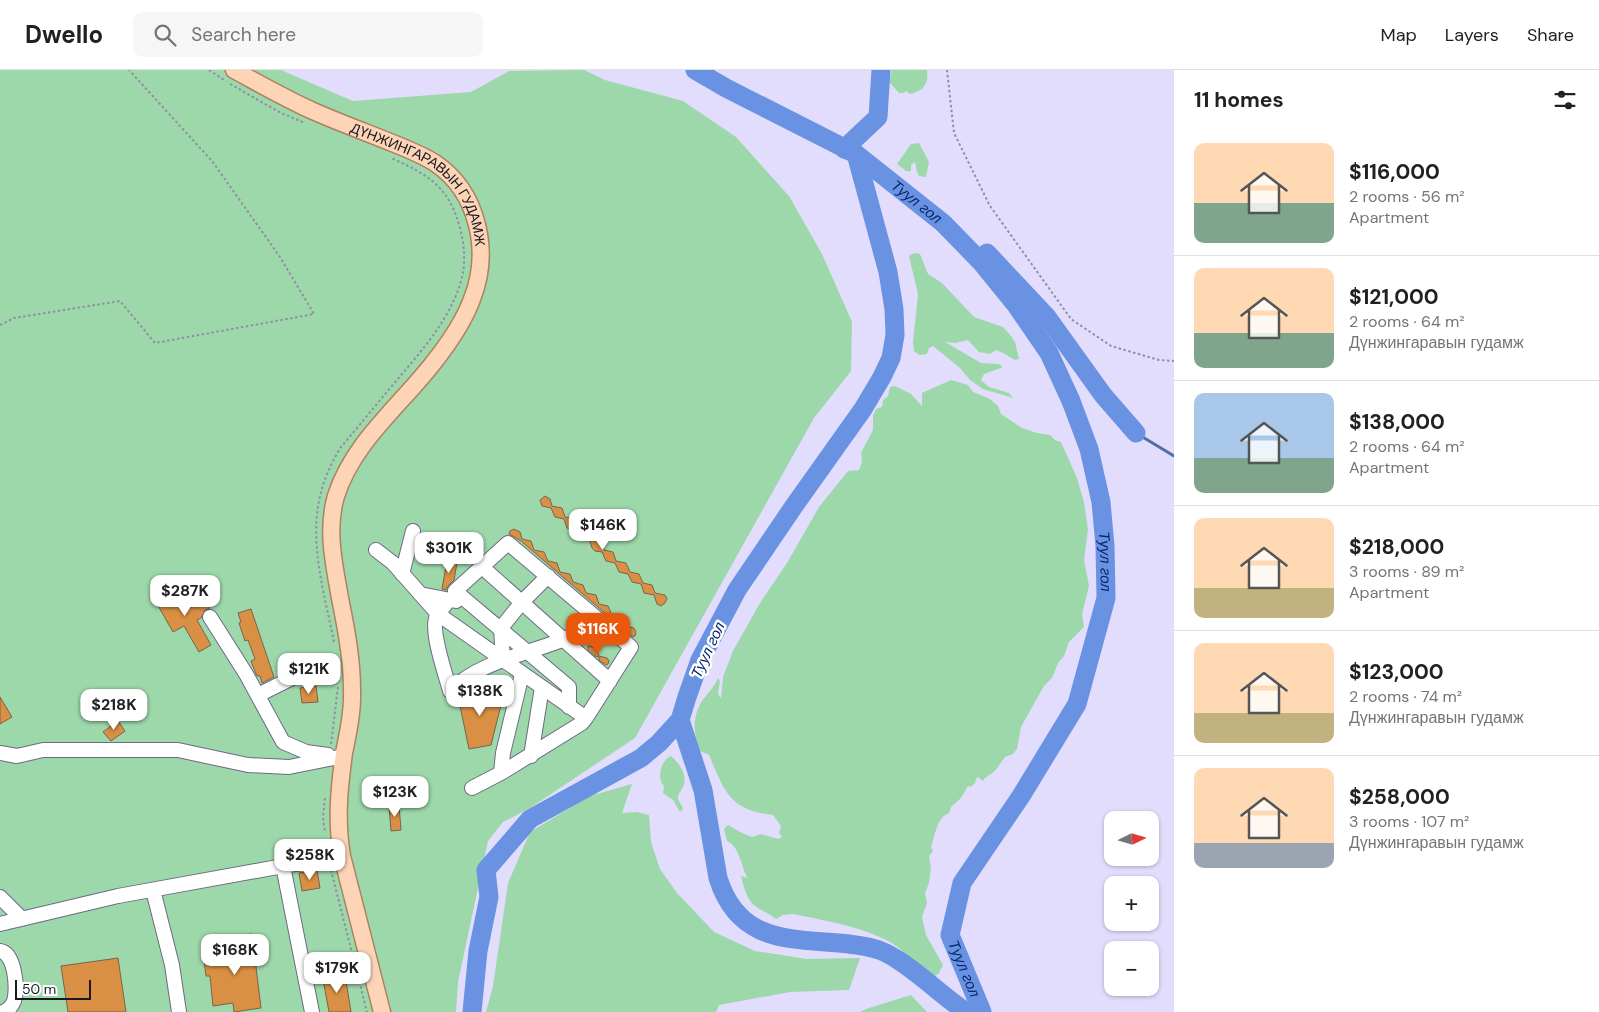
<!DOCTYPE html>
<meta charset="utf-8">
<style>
:root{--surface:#fff;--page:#f6f6f6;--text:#202124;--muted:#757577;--line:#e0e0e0;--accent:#ea580c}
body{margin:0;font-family:"DM Sans",sans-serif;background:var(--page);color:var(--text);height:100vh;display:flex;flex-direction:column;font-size:19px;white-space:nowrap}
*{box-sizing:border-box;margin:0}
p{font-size:16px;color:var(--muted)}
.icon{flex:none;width:28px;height:28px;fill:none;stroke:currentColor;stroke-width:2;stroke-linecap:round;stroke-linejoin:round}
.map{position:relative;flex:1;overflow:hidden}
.details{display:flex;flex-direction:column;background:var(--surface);width:425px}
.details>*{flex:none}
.needle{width:32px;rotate:85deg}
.fabs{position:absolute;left:1104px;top:741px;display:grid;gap:10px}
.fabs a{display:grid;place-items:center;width:55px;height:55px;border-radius:10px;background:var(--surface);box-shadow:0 1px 4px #0004;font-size:25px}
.scale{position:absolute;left:15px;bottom:12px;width:76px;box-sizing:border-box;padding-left:5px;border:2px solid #1a1823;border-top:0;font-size:14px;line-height:18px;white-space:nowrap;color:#1a1823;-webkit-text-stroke:4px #fff;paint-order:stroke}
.price{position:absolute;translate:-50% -42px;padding:0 11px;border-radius:10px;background:#fff;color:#222;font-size:16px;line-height:32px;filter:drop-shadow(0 1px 2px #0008)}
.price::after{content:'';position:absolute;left:50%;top:30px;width:15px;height:11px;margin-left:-8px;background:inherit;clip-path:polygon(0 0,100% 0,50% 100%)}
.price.current{background:var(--accent);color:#fff}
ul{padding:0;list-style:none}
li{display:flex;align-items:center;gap:15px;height:125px;padding:0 20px}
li+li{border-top:1px solid var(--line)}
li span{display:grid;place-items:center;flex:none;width:140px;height:100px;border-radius:10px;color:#555}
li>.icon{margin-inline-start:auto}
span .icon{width:60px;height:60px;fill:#fffc;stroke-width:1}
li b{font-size:21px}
h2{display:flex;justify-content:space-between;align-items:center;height:60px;padding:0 20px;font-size:21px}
header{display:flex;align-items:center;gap:30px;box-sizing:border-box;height:70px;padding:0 25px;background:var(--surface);border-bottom:1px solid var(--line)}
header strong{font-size:24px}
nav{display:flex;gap:28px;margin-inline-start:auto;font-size:18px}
.search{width:350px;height:45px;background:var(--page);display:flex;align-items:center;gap:12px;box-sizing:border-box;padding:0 18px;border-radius:10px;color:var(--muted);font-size:19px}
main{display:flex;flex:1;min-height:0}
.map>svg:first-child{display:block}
.green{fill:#9dd8aa}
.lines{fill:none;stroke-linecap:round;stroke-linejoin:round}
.stream{stroke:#516ea9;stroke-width:3}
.river{stroke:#6993e2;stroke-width:19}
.building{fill:#da9044;stroke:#79634e}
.minor-casing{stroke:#6d6984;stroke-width:16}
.major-casing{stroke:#ad8163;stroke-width:19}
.path{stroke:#928ea5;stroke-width:2;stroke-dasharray:2.5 2.5;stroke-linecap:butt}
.minor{stroke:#fff;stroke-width:14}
.major{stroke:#fdd5b6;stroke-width:16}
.labels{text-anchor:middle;stroke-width:5;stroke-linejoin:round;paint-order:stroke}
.street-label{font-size:14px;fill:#1a1823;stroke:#fff}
.water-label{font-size:15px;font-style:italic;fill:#06276d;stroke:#fff}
</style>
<header>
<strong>Dwello</strong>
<div class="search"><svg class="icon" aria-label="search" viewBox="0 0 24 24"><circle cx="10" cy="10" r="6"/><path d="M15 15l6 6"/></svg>Search here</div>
<nav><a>Map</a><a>Layers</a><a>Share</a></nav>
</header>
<main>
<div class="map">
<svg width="1174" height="942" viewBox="0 0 1174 942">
<rect width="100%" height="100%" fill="#e2ddfd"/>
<path class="green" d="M0,0h281l72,31 118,-9 38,-21 75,-1 21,10 78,21 53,36 53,59 33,58 30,68 -1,49 -37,47 -179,320 -105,70 -27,14 -15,19 -30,141 -2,30h-456z
M892,0h35c2,14 -4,22 -18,24l-2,-3 -4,2h-4l-10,-11z
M919,73l10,19 -3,15 -7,-1 -2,-4 -2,-10 -4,3v6h-5l-9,-7 14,-20z
M914,183l6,1 8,20 14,9 32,34 29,10 8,9 4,6 4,17 -4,1 -12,-7 -7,-3 -6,4 -11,-2 -11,-12 -13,3 -10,-1 36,21 18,1 4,3 -19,7 -3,6 8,7 20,6 4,5 -30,-9 -13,-9 -10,-12 -27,-22 -4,2 -2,6 -8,1 -5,-4 -1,-9 5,-48 -9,-38z
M951,310l17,5 5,7 17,7 8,7 3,8 21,14 15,5 13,2 5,5 6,2 16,36 7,24 4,28 -4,30 5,26 -7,28 2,13 -15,15 -5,14 -6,7 -6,15 -8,8 -23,41 -4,22 -4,5 -8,3 -10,14 -10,7 -2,3 -5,-4 -2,2 -1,4 -4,4 -3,-1 -7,12 -10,9 -2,6c-12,4 -14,23 -18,34l2,4 -4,5 2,12 -2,15 -4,10 2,10 -5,14 4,18 17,30 -4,8 -4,3h-4l-2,-4 -4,1 -10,-4v-4h-5c-3,-5 -3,-9 -7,-13 -20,-22 -81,-32 -110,-38l-10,1 -7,4c-6,-5 -11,-7 -18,-11 -11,-6 -14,-20 -17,-32l7,2c-8,-12 -7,-30 -21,-37l-3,-12 4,-4 14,8 10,4 9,-3 17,5 4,-2 -3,-4 2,-7 -8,-11c-44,-5 -48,-23 -64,-60l-9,-4c-7,-17 -8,-34 2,-50 6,-8 12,-14 16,-23l2,3 -2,13 3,4 2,-21 10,-26 27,-48 27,-40 32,-56 29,-36 11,-1 3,-8 -1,-9 12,-23v-14l3,-7 6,-2 1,-7 5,-4 2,-9 5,-1 16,8 11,12v-13z
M671,686c9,8 17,19 12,31 -2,4 -5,7 -5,11 1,5 4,6 5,11l-3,3 -7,-12 -10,-7 1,-7c-8,-8 -3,-26 7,-30z
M632,714l-10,29 15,-1 12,3 2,27 9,27 17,24 37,39 41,19 52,8 53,-1 -11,32 -59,2 -71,13 -3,7h-230l7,-26 15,-103 22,-51 60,-36z
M911,925l16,17h-67l6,-3z"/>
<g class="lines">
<path class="stream" d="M1136,363l38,23"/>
<g class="river">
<path id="s1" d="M695,0l31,18 130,66 87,69 38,39 35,43 33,48 22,48 18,48 12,53 4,44 1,52 -29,106 -56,92 -59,87 -12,52 32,77"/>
<path d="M853,82l-9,-3 34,-32 3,-47"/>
<path d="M856,84l32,118 6,37 1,26 -4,23 -9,19 -19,32 -69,97 -57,84 -37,70 -13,37 -7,23 23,70 15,88c21,67 74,60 131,66 13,2 26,3 37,9 29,15 53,41 80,59"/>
<path d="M987,183l60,64 56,78 33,38"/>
<path d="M472,942l6,-61 11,-54 -3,-27 44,-51 111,-61 18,-15 21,-23"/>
</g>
</g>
<path class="building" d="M545,426l5,3 2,7 10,2 3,9 10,2 3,9 10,2 3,9 9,2 4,9 9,2 3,9 10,2 4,9 9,2 4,9 9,2 3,8 10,2 2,4 -2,4 -4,3 -4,-2 -3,-9 -10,-2 -3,-9 -9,-2 -4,-8 -9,-2 -4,-9 -9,-2 -4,-9 -7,-1 -3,-3 -2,-7 -10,-2 -3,-9 -10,-2 -3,-9 -9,-2 -4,-9 -9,-2 -2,-6z
M514,459l6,3 2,7 9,2 3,9 10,2 4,9 9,2 3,9 10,2 3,8 10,3 3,8 10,2 3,9 9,2 4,9 9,2 3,9 10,2 2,4 -1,4 -2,1 -112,-96 -12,-7 1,-3z
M447,491l10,2 -3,17 -6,6 -2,4 -4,-1z
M182,520l8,18 16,-8 4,8 -5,2 -4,8 -4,2 14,25 -12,7 -15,-26 -11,6 -17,-30z
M251,539l23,68 -12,6 -2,-7h-3l-1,-2 -5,-13 4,-2 -7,-19 -3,1 -6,-18 2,-1 -3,-9z
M588,576l8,2 3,8 8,2 2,3 -1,3 -2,1 -7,-5v-3l-4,-1 -7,-6z
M316,616l2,16 -16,1 -2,-15z
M480,620l23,7 -12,48 -22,4 -11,-53z
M0,627l12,20 -12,7z
M118,651l7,10 -14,10 -8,-9z
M399,735l2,25 -10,1 -2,-25z
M317,800l3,18 -18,3 -3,-18z
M252,864l9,74 -27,4 -1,-9 -20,3 -3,-30h-4l-3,-24 8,-1v6l25,-3 -2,-18z
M118,888l8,54h-58l-7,-46z
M345,905l6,37h-22l-6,-33z"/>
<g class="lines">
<defs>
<path id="minor" d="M376,480l17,13 45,51c-10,12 8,61 12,77 29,-29 74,-36 112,-51 13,-5 25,-12 38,-18
M481,496l129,115
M402,504l11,-43
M455,521l114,96v20
M420,524l36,7 -1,-10 53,-48 123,104 -45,71 -148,-104 11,-14
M210,547l36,57 37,68 23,10 22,3
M503,590l-2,-32 21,-26 26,-26
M522,604l-19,79 -2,20 81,-50 4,-5
M258,625l34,-17
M0,683l17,3 26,-6h135l70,15 41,2 55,-11
M531,686l11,-69
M472,718l29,-15
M153,820l19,75 7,47
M0,827l22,22
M0,854l118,-28 165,-30
M0,881c15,2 18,38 14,50 -2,5 -6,9 -11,11
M312,942l-29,-146 59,-10"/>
<g id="major">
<path id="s2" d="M234,0c26,14 52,29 79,41 25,11 52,21 77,31 15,6 31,12 45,21 43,29 56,88 37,136 -8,22 -23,44 -38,63 -33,43 -81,80 -98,134 -10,34 -2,68 4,102 6,30 12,61 12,92 1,21 -4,43 -8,63 -5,36 -8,67 -2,103l40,156"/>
</g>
</defs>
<use href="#minor" class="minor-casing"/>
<use href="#major" class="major-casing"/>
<path class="path" d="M209,0l17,11
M947,0l7,63 36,73 81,113 40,27 48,14 15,1
M230,14l51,29 24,10
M0,255l14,-7 106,-17 35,42 159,-29 -34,-57 -68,-96 -83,-91
M334,572c-14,-70 -35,-129 7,-195 19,-22 37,-45 56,-67 26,-31 55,-63 65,-103 4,-15 2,-34 -2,-49 -11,-42 -33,-54 -69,-70
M331,674l7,-57
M325,728l-2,19 2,16
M331,800l36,142"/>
<use href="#minor" class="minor"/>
<use href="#major" class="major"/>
</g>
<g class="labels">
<g class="street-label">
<text dy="5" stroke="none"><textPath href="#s2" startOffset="225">ДҮНЖИНГАРАВЫН ГУДАМЖ</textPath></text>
</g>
<g class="water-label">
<text dy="5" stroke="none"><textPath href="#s1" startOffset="259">Туул гол</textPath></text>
<text dy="5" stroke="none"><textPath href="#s1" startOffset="679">Туул гол</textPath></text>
<text transform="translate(708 580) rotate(-65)" y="5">Туул гол</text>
<text dy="5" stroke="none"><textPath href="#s1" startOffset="1128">Туул гол</textPath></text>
</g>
</g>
</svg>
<div class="fabs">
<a><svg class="needle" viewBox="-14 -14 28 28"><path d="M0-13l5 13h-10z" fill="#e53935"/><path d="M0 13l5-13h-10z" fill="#757577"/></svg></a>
<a>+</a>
<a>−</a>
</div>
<div class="scale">50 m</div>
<b class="price" style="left:603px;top:481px">$146K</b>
<b class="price" style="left:449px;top:504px">$301K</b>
<b class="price" style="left:185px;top:547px">$287K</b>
<b class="price current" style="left:598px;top:585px">$116K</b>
<b class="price" style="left:309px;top:625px">$121K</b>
<b class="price" style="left:480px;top:647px">$138K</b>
<b class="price" style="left:114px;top:661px">$218K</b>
<b class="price" style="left:395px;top:748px">$123K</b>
<b class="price" style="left:310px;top:811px">$258K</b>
<b class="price" style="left:235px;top:906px">$168K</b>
<b class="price" style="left:337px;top:924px">$179K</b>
</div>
<section class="details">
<h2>11 homes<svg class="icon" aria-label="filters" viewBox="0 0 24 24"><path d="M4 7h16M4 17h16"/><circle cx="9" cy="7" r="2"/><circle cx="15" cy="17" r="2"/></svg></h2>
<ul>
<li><span style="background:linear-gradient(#ffd9b3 60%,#7fa58c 0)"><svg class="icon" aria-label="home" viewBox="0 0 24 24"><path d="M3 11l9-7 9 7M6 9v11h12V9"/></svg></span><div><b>$116,000</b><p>2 rooms · 56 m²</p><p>Apartment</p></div></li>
<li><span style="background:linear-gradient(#ffd9b3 65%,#7fa58c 0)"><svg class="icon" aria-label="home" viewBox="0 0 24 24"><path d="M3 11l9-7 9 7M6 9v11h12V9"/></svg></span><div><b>$121,000</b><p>2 rooms · 64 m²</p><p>Дүнжингаравын гудамж</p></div></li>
<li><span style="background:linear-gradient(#a9c7e8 65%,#7fa58c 0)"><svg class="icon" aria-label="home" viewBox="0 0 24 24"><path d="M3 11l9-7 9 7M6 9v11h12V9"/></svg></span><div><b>$138,000</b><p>2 rooms · 64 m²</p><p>Apartment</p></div></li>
<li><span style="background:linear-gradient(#ffd9b3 70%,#c2b280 0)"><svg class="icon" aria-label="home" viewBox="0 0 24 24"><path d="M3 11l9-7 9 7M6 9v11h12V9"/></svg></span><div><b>$218,000</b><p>3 rooms · 89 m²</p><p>Apartment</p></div></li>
<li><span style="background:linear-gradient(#ffd9b3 70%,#c2b280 0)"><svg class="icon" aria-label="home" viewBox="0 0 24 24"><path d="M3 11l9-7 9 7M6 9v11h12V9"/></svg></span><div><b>$123,000</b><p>2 rooms · 74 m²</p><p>Дүнжингаравын гудамж</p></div></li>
<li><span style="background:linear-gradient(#ffd9b3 75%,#9aa5b1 0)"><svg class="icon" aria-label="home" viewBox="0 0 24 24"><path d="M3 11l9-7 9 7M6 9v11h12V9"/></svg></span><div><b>$258,000</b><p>3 rooms · 107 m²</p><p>Дүнжингаравын гудамж</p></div></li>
</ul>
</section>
</main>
